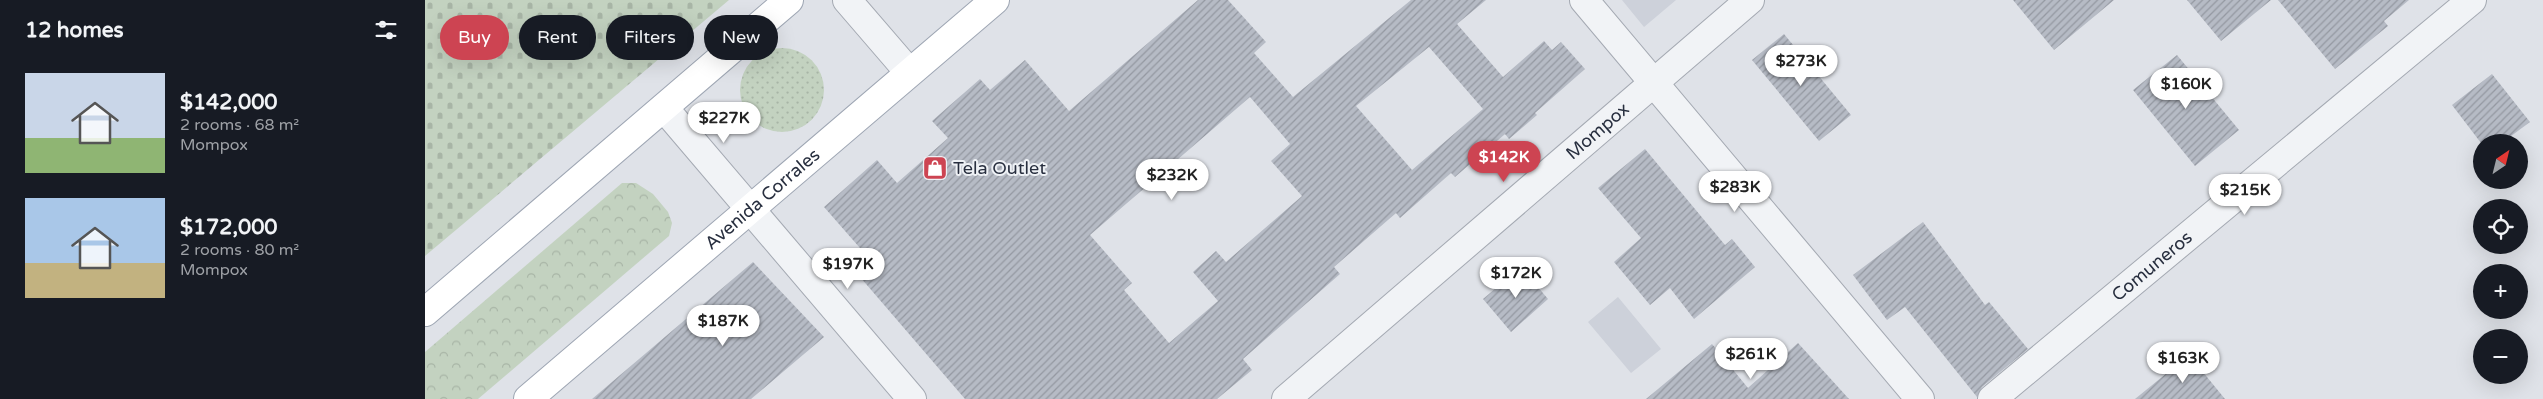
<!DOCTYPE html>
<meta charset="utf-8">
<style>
:root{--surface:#171b24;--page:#20242c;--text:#f1f3f6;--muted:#9ea1a6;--accent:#cd4452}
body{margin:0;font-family:"Varela Round",sans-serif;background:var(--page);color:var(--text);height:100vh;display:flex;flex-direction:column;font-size:19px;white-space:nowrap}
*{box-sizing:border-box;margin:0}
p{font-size:16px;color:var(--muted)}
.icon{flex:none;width:28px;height:28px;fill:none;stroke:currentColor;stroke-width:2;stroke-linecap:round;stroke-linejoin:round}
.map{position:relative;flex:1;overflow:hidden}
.details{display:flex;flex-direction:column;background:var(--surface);width:425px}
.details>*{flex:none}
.hud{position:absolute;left:15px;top:15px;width:475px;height:45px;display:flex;gap:10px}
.needle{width:32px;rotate:35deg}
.controls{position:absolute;left:2048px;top:134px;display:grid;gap:10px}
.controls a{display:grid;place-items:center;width:55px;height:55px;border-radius:50%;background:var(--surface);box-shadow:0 5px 20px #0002;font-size:25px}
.price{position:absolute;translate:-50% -42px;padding:0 11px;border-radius:18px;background:#fff;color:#222;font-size:16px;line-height:32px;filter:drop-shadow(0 1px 2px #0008)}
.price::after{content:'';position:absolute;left:50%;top:30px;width:15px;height:11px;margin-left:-8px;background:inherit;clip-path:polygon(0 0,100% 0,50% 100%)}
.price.current{background:var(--accent);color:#fff}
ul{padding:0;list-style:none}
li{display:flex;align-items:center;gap:15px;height:125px;padding:0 25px}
li span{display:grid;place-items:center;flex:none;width:140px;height:100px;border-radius:0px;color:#555}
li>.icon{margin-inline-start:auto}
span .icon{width:60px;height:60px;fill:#fffc;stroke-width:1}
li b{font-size:21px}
h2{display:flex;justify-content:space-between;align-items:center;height:60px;padding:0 25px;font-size:21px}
.pill{padding:0 18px;border-radius:22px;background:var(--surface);box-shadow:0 5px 20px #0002;font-size:18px;line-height:45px}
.pill.current{background:var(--accent);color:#fff}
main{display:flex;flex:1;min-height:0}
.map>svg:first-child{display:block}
.built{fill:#cdd1da}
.grass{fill:url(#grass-dots)}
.cemetery{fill:url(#cemetery-stones)}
.park{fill:url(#park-crowns)}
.building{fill:url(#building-hatch);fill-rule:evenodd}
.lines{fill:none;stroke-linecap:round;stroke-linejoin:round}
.minor-casing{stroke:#a4a9b2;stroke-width:30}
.major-casing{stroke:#9ea6b3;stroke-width:30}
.minor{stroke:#f1f3f6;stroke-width:28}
.major{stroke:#fff;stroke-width:28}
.labels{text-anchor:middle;stroke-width:4;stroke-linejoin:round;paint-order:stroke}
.street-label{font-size:18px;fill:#282f3f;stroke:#eef1f5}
.poi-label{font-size:18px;fill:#282f3f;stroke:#eef1f5;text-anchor:start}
</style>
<main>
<section class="details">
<h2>12 homes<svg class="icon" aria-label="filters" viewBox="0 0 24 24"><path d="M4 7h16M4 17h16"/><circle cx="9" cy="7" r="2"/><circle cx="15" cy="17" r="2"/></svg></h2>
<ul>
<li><span style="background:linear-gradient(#c9d6e8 65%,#8fb573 0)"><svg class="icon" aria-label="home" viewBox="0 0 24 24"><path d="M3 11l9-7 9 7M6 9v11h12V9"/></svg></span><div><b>$142,000</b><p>2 rooms · 68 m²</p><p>Mompox</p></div></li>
<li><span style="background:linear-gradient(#a9c7e8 65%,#c2b280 0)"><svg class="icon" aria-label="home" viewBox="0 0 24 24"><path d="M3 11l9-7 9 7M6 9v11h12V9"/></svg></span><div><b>$172,000</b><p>2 rooms · 80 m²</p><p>Mompox</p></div></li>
</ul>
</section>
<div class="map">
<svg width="2118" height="399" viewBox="0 0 2118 399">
<defs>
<pattern id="grass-dots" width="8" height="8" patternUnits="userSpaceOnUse" patternTransform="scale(1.25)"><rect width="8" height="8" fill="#c3d2c0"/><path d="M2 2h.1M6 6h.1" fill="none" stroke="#a8b5a6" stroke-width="1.8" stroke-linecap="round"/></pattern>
<pattern id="cemetery-stones" width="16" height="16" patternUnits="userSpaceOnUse" patternTransform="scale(1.25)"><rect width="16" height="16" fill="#c3d2c0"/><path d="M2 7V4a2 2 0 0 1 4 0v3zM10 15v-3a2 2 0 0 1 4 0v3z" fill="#a8b5a6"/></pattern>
<pattern id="park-crowns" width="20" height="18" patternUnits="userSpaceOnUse" patternTransform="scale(1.25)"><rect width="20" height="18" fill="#c3d2c0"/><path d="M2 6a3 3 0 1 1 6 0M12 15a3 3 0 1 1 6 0" fill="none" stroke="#a8b5a6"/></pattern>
<pattern id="building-hatch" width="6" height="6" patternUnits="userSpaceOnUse" patternTransform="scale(1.25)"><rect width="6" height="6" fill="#b6bbc5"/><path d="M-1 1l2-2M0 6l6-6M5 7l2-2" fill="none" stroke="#9498a1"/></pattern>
</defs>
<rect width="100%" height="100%" fill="#dfe2e8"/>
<path class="built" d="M1197,0h54l-32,27z
M1193,297l43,52 -30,24 -43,-51z"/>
<path class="grass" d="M315 90a42 42 0 1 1 84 0a42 42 0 1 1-84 0Z"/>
<path class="cemetery" d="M0,0h304l-304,256z"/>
<path class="park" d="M197,183h14l17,11 15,18 4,11 -3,13 -191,163h-53v-47z"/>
<path class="building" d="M773,0h30l38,42 -12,11 39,44 118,-97h75l-29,24 46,53 41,-36 8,9 9,-8 24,27 -50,44 2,2 -28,24 -4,-5 -50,43 -4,-4 -51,45 -4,-5 -62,54 6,7 -97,85 9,11 -35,29h-252l-105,-122 14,-13 -50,-57 53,-47 20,23 51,-45 -16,-17 48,-42 10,11 35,-30 44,51zM1004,47l54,62 -71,61 -56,-64zM825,97l40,47 -19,17 31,35 -76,66 -10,-11 -23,21 25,29 -49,42 -45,-53 8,-7 -42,-48z
M1588,0h101l-60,50z
M1762,0h84l-50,41z
M1853,0h131l-25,21 4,5 -53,43z
M1359,34l67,81 -32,26 -67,-81z
M1752,55l62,75 -44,36 -62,-76z
M2067,74l38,48 -27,20 -22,1 -29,-38z
M1220,149l80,96 7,-6 23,28 -61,52 -24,-31 -20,17 -36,-43 27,-24 -43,-50z
M1498,222l62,83 4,-3 39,47 -46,38 -5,10 -72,-90 -18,13 -34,-45z
M328,262l71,75 -73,62h-159z
M1096,267l27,32 -37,33 -28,-33z
M1373,343l51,56h-203l66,-55 36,44z
M1764,355l36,44h-90z"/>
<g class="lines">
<defs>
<g id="minor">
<path d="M422,0l62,72"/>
<path d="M1159,0l336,399"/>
<path d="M239,108l248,291"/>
<path id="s1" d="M861,399l464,-399"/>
<path id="s2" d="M1567,399l480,-399"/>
</g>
<g id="major">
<path d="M0,312l364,-312"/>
<path id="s3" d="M103,399l467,-399"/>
</g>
</defs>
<use href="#minor" class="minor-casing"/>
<use href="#major" class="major-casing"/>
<use href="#minor" class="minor"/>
<use href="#major" class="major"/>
</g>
<defs>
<symbol id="shop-square" viewBox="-11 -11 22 22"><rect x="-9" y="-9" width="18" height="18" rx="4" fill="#cd4452" stroke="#eef1f5"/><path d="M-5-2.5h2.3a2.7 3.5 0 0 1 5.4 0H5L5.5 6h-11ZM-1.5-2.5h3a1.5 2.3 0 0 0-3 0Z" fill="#fff"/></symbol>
</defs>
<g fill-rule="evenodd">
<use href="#shop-square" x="496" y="154" width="28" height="28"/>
</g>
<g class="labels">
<g class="street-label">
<text dy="6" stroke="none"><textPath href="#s1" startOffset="411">Mompox</textPath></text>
<text dy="6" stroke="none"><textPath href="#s3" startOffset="308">Avenida Corrales</textPath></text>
<text dy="6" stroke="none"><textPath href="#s2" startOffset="208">Comuneros</textPath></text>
</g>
<g class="poi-label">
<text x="528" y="174">Tela Outlet</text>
</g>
</g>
</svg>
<div class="controls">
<a><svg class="needle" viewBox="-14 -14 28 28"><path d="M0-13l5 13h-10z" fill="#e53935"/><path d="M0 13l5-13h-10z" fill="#9ea1a6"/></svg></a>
<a><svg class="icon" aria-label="locate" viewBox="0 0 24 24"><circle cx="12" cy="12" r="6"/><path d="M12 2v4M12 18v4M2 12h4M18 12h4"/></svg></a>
<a>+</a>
<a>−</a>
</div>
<b class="price" style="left:1376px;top:87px">$273K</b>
<b class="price" style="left:1761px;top:110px">$160K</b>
<b class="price" style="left:299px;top:144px">$227K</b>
<b class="price current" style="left:1079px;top:183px">$142K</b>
<b class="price" style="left:747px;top:201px">$232K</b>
<b class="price" style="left:1310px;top:213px">$283K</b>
<b class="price" style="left:1820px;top:216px">$215K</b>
<b class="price" style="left:423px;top:290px">$197K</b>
<b class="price" style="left:1091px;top:299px">$172K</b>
<b class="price" style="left:298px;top:347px">$187K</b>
<b class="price" style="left:1326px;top:380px">$261K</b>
<b class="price" style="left:1758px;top:384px">$163K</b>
<div class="hud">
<a class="pill current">Buy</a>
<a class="pill">Rent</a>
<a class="pill">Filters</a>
<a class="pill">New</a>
</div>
</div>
</main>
